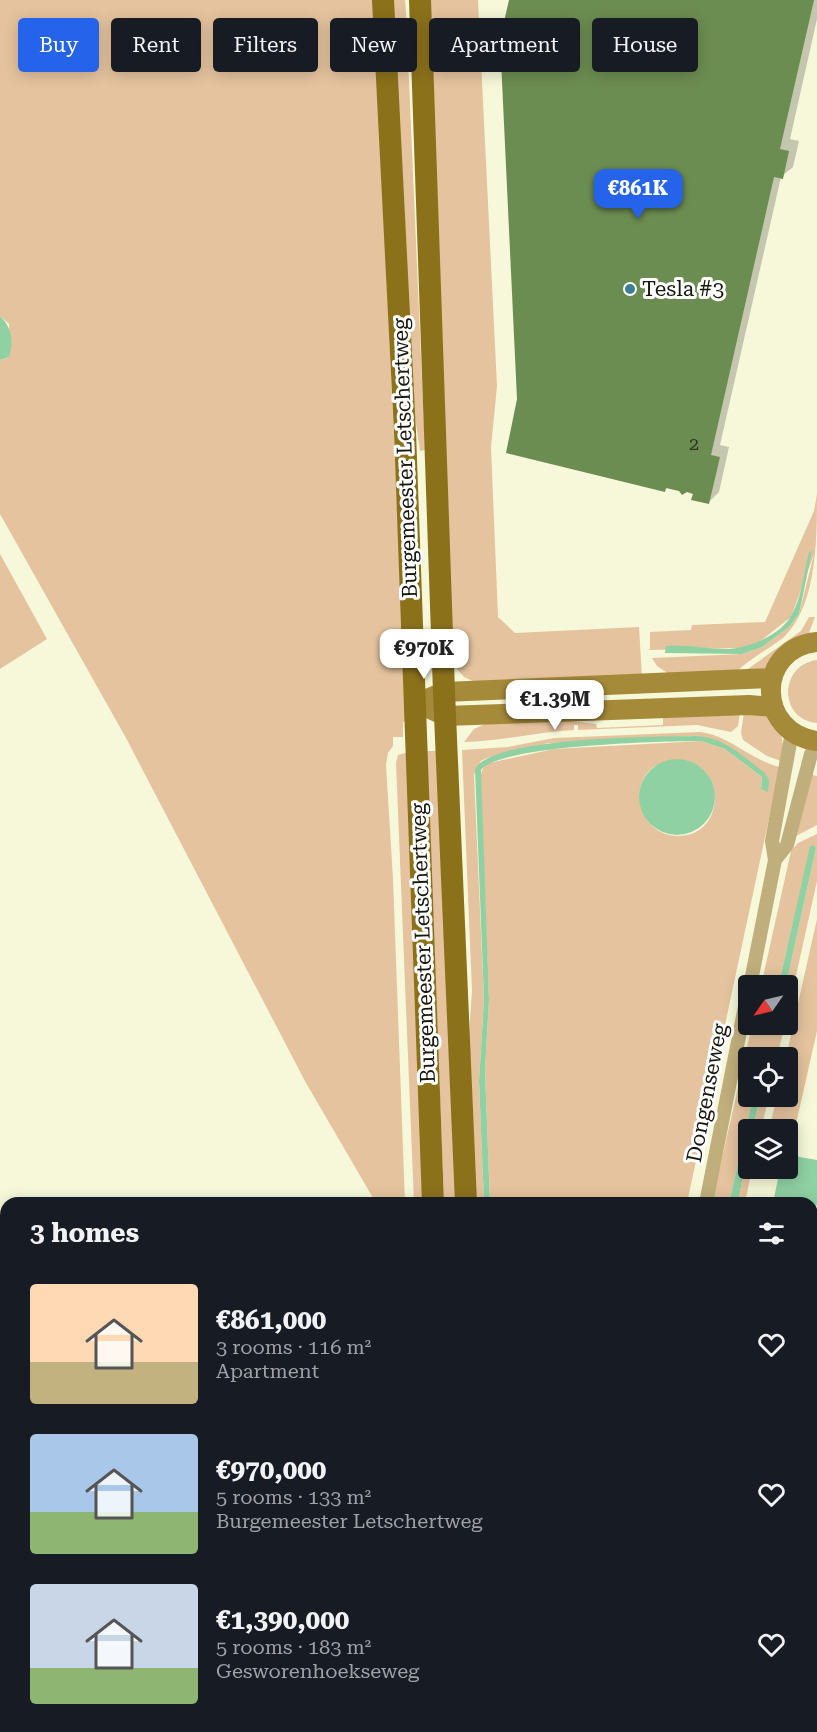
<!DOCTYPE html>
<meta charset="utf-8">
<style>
:root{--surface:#171b24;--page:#242831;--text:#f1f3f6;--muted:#9ea1a6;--accent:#2563eb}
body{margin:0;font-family:"Roboto Serif",serif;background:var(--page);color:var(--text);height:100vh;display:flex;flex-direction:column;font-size:22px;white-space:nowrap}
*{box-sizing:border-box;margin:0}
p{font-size:20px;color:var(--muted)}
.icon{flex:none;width:33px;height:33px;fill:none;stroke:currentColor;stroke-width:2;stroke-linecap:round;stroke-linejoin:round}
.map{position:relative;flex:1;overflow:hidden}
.sheet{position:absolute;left:0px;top:1197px;width:818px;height:536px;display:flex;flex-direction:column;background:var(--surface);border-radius:18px 18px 0 0;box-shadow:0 3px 15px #0003}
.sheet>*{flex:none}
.hud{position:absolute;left:18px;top:18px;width:782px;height:54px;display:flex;gap:12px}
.needle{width:39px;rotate:236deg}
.tools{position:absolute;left:738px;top:975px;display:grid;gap:12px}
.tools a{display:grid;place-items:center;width:60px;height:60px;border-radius:6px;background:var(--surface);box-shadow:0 3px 15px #0003;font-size:30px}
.price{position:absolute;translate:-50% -51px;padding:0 14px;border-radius:12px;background:#fff;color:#222;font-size:20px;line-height:39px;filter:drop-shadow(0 2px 3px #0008)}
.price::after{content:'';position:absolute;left:50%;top:36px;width:18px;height:14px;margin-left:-9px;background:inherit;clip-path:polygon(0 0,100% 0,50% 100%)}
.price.selected{background:var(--accent);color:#fff}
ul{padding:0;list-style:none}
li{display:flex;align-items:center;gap:18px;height:150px;padding:0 30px}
li span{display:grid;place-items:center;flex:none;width:168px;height:120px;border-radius:6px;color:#555}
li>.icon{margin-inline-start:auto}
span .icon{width:72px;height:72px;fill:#fffc;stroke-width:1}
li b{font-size:26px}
h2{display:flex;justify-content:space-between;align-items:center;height:72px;padding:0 30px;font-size:26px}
.chip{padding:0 21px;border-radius:6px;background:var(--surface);box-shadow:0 3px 15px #0003;font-size:21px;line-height:54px}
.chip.selected{background:var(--accent);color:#fff}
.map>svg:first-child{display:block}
.green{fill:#e5c39e;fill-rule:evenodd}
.water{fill:#8fd1a2}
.shadow{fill:#0003}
.building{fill:#6c8d51}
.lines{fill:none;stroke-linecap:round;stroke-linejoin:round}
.street{stroke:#c0ae7c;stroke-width:14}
.secondary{stroke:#a58a39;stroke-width:20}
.primary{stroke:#8c711b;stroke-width:22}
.poi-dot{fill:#3c7f90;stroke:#fff;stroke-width:2}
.labels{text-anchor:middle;stroke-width:6;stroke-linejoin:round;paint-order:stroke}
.number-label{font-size:18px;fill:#2c351e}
.poi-label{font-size:21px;fill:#17180d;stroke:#fff;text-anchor:start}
.street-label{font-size:21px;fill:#17180d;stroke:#fff}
</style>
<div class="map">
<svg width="817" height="1732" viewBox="0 0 817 1732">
<rect width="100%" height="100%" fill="#f6f8d9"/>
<path class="green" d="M0,0h374l33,722h-4v15h-10v9l-5,7 -2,12 7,114 12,324h-29l-70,-120 -180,-345 -126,-224v-154l9,-3v-33l-9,-8z
M392,0h13l1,12 19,438 -5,1 -10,-68z
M422,0h56l19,386 -6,61 7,170 17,16 124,-6 3,50 -167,5 -11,-5 -11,-13z
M817,494c0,46 0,112 -34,144 -9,7 -40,26 -44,32l-70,4 -12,-8 -5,-8 90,-4 20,-7 27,-20 10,-13 15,-60 -23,63 -32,25 -17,6 -94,2 2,-1v-17l41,-2 1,-5 73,-3 49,-111z
M0,554l47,85 -47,30z
M809,617h6l-8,21 -38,30 -24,3 56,-40z
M817,660v63c-39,-4 -38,-58 0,-63z
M744,712l22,2c16,19 19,21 15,47l-14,-5 -24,-16 -2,-7z
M740,713l-2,13 -7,6 -34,-7 -119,5v-5h-4v5c-37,2 -72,11 -110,12l10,-13 11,-5 75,-4 36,4 1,4 66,-3v-10z
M700,732c31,4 50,28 80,35l-93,436h-197l-5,-133 4,-70 -9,-224 4,-10 5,-3 65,-14 147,-8 24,8 37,28 -1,12 8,-9c-25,-21 -40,-40 -73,-44l-148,7 -61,15 -6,3 -7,14 10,225 -5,81 5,122h-11l-6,-140 5,-72 -10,-241 46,-3 46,-9zM672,760c55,-1 54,67 15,75 -52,10 -67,-68 -15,-75z
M427,751h11l19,452h-13z
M409,752l18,451h-13l-18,-440 2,-8z
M809,774l8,2v49l-21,11z
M817,834v47l-29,131 -2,-27 30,-137 -5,-3 -32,139 4,1 -22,1 30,-135 7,-8z
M817,919v112l-24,106 -5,-1v-6l-19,-1 8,-32 11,-1 -2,-39z
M752,1025h33l-8,32 -29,1v38l5,1 -24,106h-17z
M760,1097h9l-8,32 -8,1z
M748,1148v20l4,1 -7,34h-7z
M812,1264l5,2v33l-5,-1z
M619,1726h35v1l-1,5h-35z
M512,1727h49l-1,5h-48z"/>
<path class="water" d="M0,316c12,12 14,25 9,41l-9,3z
M812,551l-13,63 -10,13 -27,20 -20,7 -77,-1 1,-7c20,-2 39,3 59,3 22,0 57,-14 67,-35 10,-17 12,-43 17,-62z
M696,736c28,1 48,21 69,37l4,7 -1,12 -7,-3 1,-12 -37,-28 -24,-8c-35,0 -203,4 -220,29l8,230 -4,70 5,133h-6l-5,-122 5,-81 -9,-231c18,-33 182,-32 221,-33z
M639 797a38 38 0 1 1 76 0a38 38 0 1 1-76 0Z
M813,845l3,3 -30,137 -7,-1 31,-138z
M753,1097h7l-7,32 -5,1v18l-10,55h-9z
M788,1155l29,5v43l-5,22v-22h-39l7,-34 8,-1z"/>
<path class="shadow" d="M510,0h307v19l-27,120 9,2 -6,26 -12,10 -61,268 9,2 -10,45 -10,10 -14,-10h-14v-3l-13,-2 -4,4 -145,-92z
M817,1393v339h-75l70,-6v-313z"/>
<path class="building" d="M509,0h305l-34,149 9,2 -6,28 -9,-2 -63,278 9,2 -11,47 -18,-4 2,-6 -6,-2 -5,3 -3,-4 -13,-3 -1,4 -159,-39 11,-54 -17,-360z
M817,1389v343h-76l1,-6h70v-321z"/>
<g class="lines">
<path class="street" d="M775,860l12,-15 24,-91 6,-10
M750,986l25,-126 -3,-19 20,-109
M706,1203l42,-212
M433,1726v6
M595,1732l1,-6"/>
<path class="secondary" d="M817,642c-62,6 -61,91 0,99
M429,698l15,-6 328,-14
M415,702l30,14 304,-11 24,2"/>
<path class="primary" d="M383,0l22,432 28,771
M420,0l24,692 22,511
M458,1726l1,6
M490,1726v6"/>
</g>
<circle class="poi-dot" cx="630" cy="289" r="6"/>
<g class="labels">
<g class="number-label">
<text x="694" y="450">2</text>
</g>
<g class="poi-label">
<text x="642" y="296">Tesla #3</text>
</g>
<g class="street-label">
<text transform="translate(405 458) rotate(-92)" y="7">Burgemeester Letschertweg</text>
<text transform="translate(423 943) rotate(-92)" y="7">Burgemeester Letschertweg</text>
<text transform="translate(707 1093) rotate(-79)" y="7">Dongenseweg</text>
</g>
</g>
</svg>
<div class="tools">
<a><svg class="needle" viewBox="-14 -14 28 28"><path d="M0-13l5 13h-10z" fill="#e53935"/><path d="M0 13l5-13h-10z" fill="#9ea1a6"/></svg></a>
<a><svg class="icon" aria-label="locate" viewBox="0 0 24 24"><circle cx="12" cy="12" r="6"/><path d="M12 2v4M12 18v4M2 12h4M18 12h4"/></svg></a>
<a><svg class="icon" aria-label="layers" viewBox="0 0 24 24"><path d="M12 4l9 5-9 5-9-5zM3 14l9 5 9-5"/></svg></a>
</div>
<b class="price selected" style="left:638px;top:220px">€861K</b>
<b class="price" style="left:424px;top:680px">€970K</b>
<b class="price" style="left:555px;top:731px">€1.39M</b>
<div class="hud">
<a class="chip selected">Buy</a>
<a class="chip">Rent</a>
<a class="chip">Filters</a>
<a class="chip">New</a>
<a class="chip">Apartment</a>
<a class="chip">House</a>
</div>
<section class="sheet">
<h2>3 homes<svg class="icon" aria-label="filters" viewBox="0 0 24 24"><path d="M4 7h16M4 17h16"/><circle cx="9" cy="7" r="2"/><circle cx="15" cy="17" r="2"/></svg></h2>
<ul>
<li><span style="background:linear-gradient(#ffd9b3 65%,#c2b280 0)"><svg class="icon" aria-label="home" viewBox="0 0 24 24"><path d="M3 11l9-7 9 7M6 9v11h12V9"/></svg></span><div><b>€861,000</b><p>3 rooms · 116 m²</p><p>Apartment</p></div><svg class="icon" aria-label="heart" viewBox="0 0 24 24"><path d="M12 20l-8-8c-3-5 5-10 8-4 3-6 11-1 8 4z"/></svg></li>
<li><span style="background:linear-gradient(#a9c7e8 65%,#8fb573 0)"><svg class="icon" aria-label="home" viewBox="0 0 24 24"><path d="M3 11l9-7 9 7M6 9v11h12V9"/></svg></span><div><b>€970,000</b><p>5 rooms · 133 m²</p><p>Burgemeester Letschertweg</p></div><svg class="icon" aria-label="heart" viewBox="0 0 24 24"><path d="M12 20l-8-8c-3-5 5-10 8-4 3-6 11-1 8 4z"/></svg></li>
<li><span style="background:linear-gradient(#c9d6e8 70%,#8fb573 0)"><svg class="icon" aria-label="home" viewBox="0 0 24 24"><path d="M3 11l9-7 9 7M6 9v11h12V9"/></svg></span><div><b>€1,390,000</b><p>5 rooms · 183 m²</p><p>Gesworenhoekseweg</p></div><svg class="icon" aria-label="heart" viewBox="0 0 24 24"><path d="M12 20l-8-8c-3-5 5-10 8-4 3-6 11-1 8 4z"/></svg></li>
</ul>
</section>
</div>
